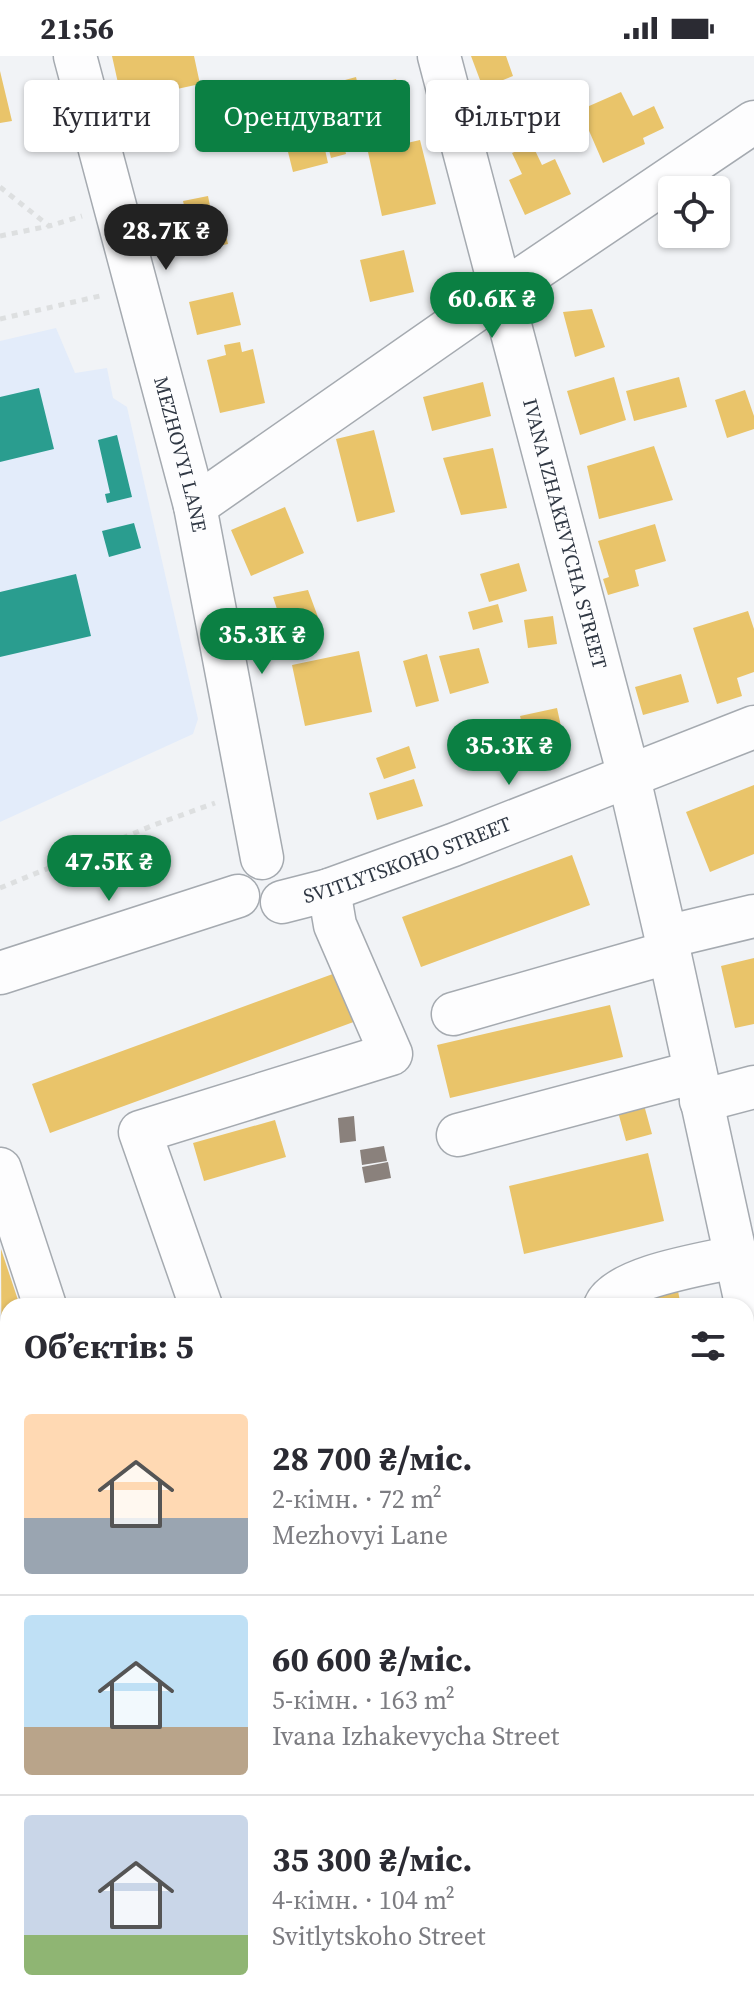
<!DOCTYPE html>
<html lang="uk">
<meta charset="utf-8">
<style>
:root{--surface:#fff;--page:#f7f7f7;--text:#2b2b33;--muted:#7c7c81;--line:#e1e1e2;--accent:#0b8043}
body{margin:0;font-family:"Source Serif 4",serif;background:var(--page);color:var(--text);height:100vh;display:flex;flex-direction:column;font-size:30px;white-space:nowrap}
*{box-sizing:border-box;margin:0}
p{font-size:26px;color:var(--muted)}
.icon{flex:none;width:44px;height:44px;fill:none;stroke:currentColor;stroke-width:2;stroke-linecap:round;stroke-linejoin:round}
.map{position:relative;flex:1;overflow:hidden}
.drawer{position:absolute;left:0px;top:1242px;width:754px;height:714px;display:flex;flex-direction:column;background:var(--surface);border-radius:24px 24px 0 0;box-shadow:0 2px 6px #0004}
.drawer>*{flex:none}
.banner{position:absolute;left:24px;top:24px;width:706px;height:72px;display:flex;gap:16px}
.fabs{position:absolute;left:658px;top:120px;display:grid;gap:16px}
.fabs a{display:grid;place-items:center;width:72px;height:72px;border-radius:8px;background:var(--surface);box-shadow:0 2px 6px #0004;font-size:40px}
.price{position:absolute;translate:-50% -68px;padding:0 18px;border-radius:28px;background:var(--accent);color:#fff;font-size:26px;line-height:52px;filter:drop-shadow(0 2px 4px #0008)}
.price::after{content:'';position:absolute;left:50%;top:48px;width:24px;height:18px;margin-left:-12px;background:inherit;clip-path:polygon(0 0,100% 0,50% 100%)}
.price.active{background:#222;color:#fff}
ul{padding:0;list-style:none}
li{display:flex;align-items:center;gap:24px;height:200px;padding:0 24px}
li+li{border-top:2px solid var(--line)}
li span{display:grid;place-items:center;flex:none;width:224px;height:160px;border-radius:8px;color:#555}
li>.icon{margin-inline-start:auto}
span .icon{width:96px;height:96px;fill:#fffc;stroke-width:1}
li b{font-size:34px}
h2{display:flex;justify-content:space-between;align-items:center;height:96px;padding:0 24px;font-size:34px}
.chip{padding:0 28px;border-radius:8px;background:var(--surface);box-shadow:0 2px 6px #0004;font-size:28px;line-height:72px}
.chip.active{background:var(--accent);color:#fff}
.status{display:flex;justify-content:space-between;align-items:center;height:56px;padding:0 40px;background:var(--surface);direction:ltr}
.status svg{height:22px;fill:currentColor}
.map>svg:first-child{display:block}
.built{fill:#e3ecfa}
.homes{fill:#e9c46a}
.schools{fill:#2a9d8f}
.industry{fill:#8a817c}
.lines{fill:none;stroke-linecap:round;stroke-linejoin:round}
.minor-casing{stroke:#a5aab0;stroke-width:45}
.path{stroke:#dddfe0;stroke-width:5;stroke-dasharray:6 6;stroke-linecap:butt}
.minor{stroke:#fdfdfe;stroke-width:42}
.labels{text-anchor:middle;stroke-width:8;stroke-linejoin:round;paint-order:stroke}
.street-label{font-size:20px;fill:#303844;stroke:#eef3f9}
</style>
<div class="status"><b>21:56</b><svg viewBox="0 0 49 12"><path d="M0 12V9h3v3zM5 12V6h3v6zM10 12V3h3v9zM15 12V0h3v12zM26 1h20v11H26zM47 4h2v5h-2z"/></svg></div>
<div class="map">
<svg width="754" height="1955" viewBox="0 0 754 1955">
<rect width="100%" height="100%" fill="#f1f3f6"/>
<path class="built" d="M56,272l19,45 32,-5 6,30 14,9 71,312 -5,15 -193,88v-481z"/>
<path class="homes" d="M112,0h82l6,28 -78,17z
M471,0h35l7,20 -30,12z
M0,15l12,50 -12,2z
M356,21l3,12 37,-10 13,48 -61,16 -14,-60z
M621,36l12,24 21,-10 10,22 -21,10 2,6 -42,19 -23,-53z
M338,63l8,35 -15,4 -9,-36z
M320,71l8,36 -35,9 -9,-36z
M420,84l16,64 -54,12 -14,-64z
M532,88l10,21 13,-6 16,35 -46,21 -16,-35 13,-6 -10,-21z
M208,140l4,20 9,-2 7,30 -43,9 -7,-29 10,-2 -5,-21z
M404,194l10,42 -44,10 -10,-42z
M233,236l8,33 -44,10 -8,-33z
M592,253l13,38 -30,10 -12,-45z
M240,286l2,10 11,-3 12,54 -45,10 -13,-53 19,-5 -2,-10z
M614,321l12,43 -46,15 -13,-44z
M679,321l8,30 -53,14 -8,-30z
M483,326l8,34 -59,15 -9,-34z
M745,334l9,26v13l-27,9 -12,-38z
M374,374l21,82 -38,10 -21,-83z
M654,390l19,54 -74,19 -12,-53z
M493,392l14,60 -46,7 -18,-57z
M285,451l19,46 -53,23 -20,-46z
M655,468l11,37 -31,9 4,16 -31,9 -5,-16 6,-2 -11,-36z
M519,507l8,28 -38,11 -9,-28z
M308,534l14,38 -34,14 -15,-45z
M498,548l5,18 -30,8 -5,-18z
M748,555l6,18v43l-17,6 5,18 -25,8 -24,-76z
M553,560l4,28 -29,4 -4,-28z
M479,592l10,35 -39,11 -11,-38z
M359,595l13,61 -67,14 -13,-61z
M427,598l12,47 -23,6 -13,-46z
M681,618l8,28 -46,13 -8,-28z
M557,652l10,46 -36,8 -11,-46z
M519,663l10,43 -22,5 -9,-43z
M409,690l7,22 -32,11 -8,-21z
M414,723l9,27 -46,14 -8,-27z
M754,729v69l-44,18 -24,-60z
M572,799l18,50 -169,62 -19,-50z
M754,902v66l-19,4 -14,-62z
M341,915l18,49 -309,113 -18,-49z
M610,949l13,52 -173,41 -13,-53z
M644,1049l8,29 -26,7 -8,-29z
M275,1064l11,37 -82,24 -11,-38z
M648,1097l16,68 -140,33 -15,-68z
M1,1193l19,57h-12v132l-6,2z
M678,1235l3,15h-57l-1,-4z
M746,1496l8,30 -1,247 -7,-30z
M0,1906l8,23v19h6l3,7h-17z
M185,1948h68l2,7h-68z"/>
<path class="schools" d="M39,332l15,61 -54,13v-65z
M117,379l15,62 -25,6 -2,-9 5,-1 -12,-53z
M134,467l7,25 -32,9 -7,-26z
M76,518l15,62 -91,21v-65z"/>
<path class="industry" d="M354,1060l2,25 -16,2 -2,-25z
M384,1090l3,15 -25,4 -2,-15z
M388,1106l3,16 -26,5 -3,-16z"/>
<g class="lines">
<defs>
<g id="minor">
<path id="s1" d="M75,0l120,450 67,352"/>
<path id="s2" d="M439,0l187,709 40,172 88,403"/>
<path d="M195,450l307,-214 252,-170"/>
<path id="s3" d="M282,846l47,-12 124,-45 301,-118"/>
<path d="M666,881l88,-21"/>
<path d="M0,917l238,-77"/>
<path d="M453,958l217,-62"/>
<path d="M701,1045l53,-14"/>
<path d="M458,1079l237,-63"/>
<path d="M0,1113l45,137"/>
<path d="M201,1250l-61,-174 251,-78 -56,-129 -6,-35"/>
<path d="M605,1250c12,-29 99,-42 130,-49"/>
<path d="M746,1456l8,-2"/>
<path d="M0,1652l8,22"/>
<path d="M746,1875l4,15"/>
<path d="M106,1948l2,7"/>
<path d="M275,1948l2,5"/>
<path d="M721,1948l2,7"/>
<path d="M547,1955l21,-7"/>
</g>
</defs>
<use href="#minor" class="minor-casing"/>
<path class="path" d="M0,131l49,39 33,-10
M0,180l49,-10
M0,263l104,-24
M0,832l154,-63 61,-22
M746,1345l8,33
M0,1392l8,-2
M4,1549l4,-1
M7,1884l1,5
M27,1948l2,7
M164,1948l2,7"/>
<use href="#minor" class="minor"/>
</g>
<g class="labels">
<g class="street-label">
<text dy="7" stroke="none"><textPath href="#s1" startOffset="412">MEZHOVYI LANE</textPath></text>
<text dy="7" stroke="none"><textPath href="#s2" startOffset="494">IVANA IZHAKEVYCHA STREET</textPath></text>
<text dy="7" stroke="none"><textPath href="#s3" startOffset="132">SVITLYTSKOHO STREET</textPath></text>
</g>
</g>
</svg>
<div class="fabs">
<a><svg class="icon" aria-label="locate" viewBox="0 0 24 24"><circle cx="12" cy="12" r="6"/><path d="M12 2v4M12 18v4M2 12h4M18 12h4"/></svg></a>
</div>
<b class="price active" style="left:166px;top:216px">28.7K ₴</b>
<b class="price" style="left:492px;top:284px">60.6K ₴</b>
<b class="price" style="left:262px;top:620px">35.3K ₴</b>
<b class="price" style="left:509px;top:731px">35.3K ₴</b>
<b class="price" style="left:109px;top:847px">47.5K ₴</b>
<div class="banner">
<a class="chip">Купити</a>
<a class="chip active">Орендувати</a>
<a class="chip">Фільтри</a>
</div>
<section class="drawer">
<h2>Об’єктів: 5<svg class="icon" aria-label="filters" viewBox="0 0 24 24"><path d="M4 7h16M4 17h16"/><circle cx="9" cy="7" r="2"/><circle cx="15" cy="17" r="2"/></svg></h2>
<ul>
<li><span style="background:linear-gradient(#ffd9b3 65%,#9aa5b1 0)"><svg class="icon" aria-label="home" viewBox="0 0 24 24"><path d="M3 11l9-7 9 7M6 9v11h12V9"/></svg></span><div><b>28 700 ₴/міс.</b><p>2-кімн. · 72 m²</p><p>Mezhovyi Lane</p></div></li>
<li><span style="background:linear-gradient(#bfe0f5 70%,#b9a48a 0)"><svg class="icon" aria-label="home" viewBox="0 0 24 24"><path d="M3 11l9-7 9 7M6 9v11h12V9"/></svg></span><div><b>60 600 ₴/міс.</b><p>5-кімн. · 163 m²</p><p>Ivana Izhakevycha Street</p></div></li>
<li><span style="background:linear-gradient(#c9d6e8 75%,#8fb573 0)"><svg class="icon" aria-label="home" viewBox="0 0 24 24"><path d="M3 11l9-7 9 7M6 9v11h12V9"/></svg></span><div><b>35 300 ₴/міс.</b><p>4-кімн. · 104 m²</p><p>Svitlytskoho Street</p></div></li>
</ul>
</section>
</div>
